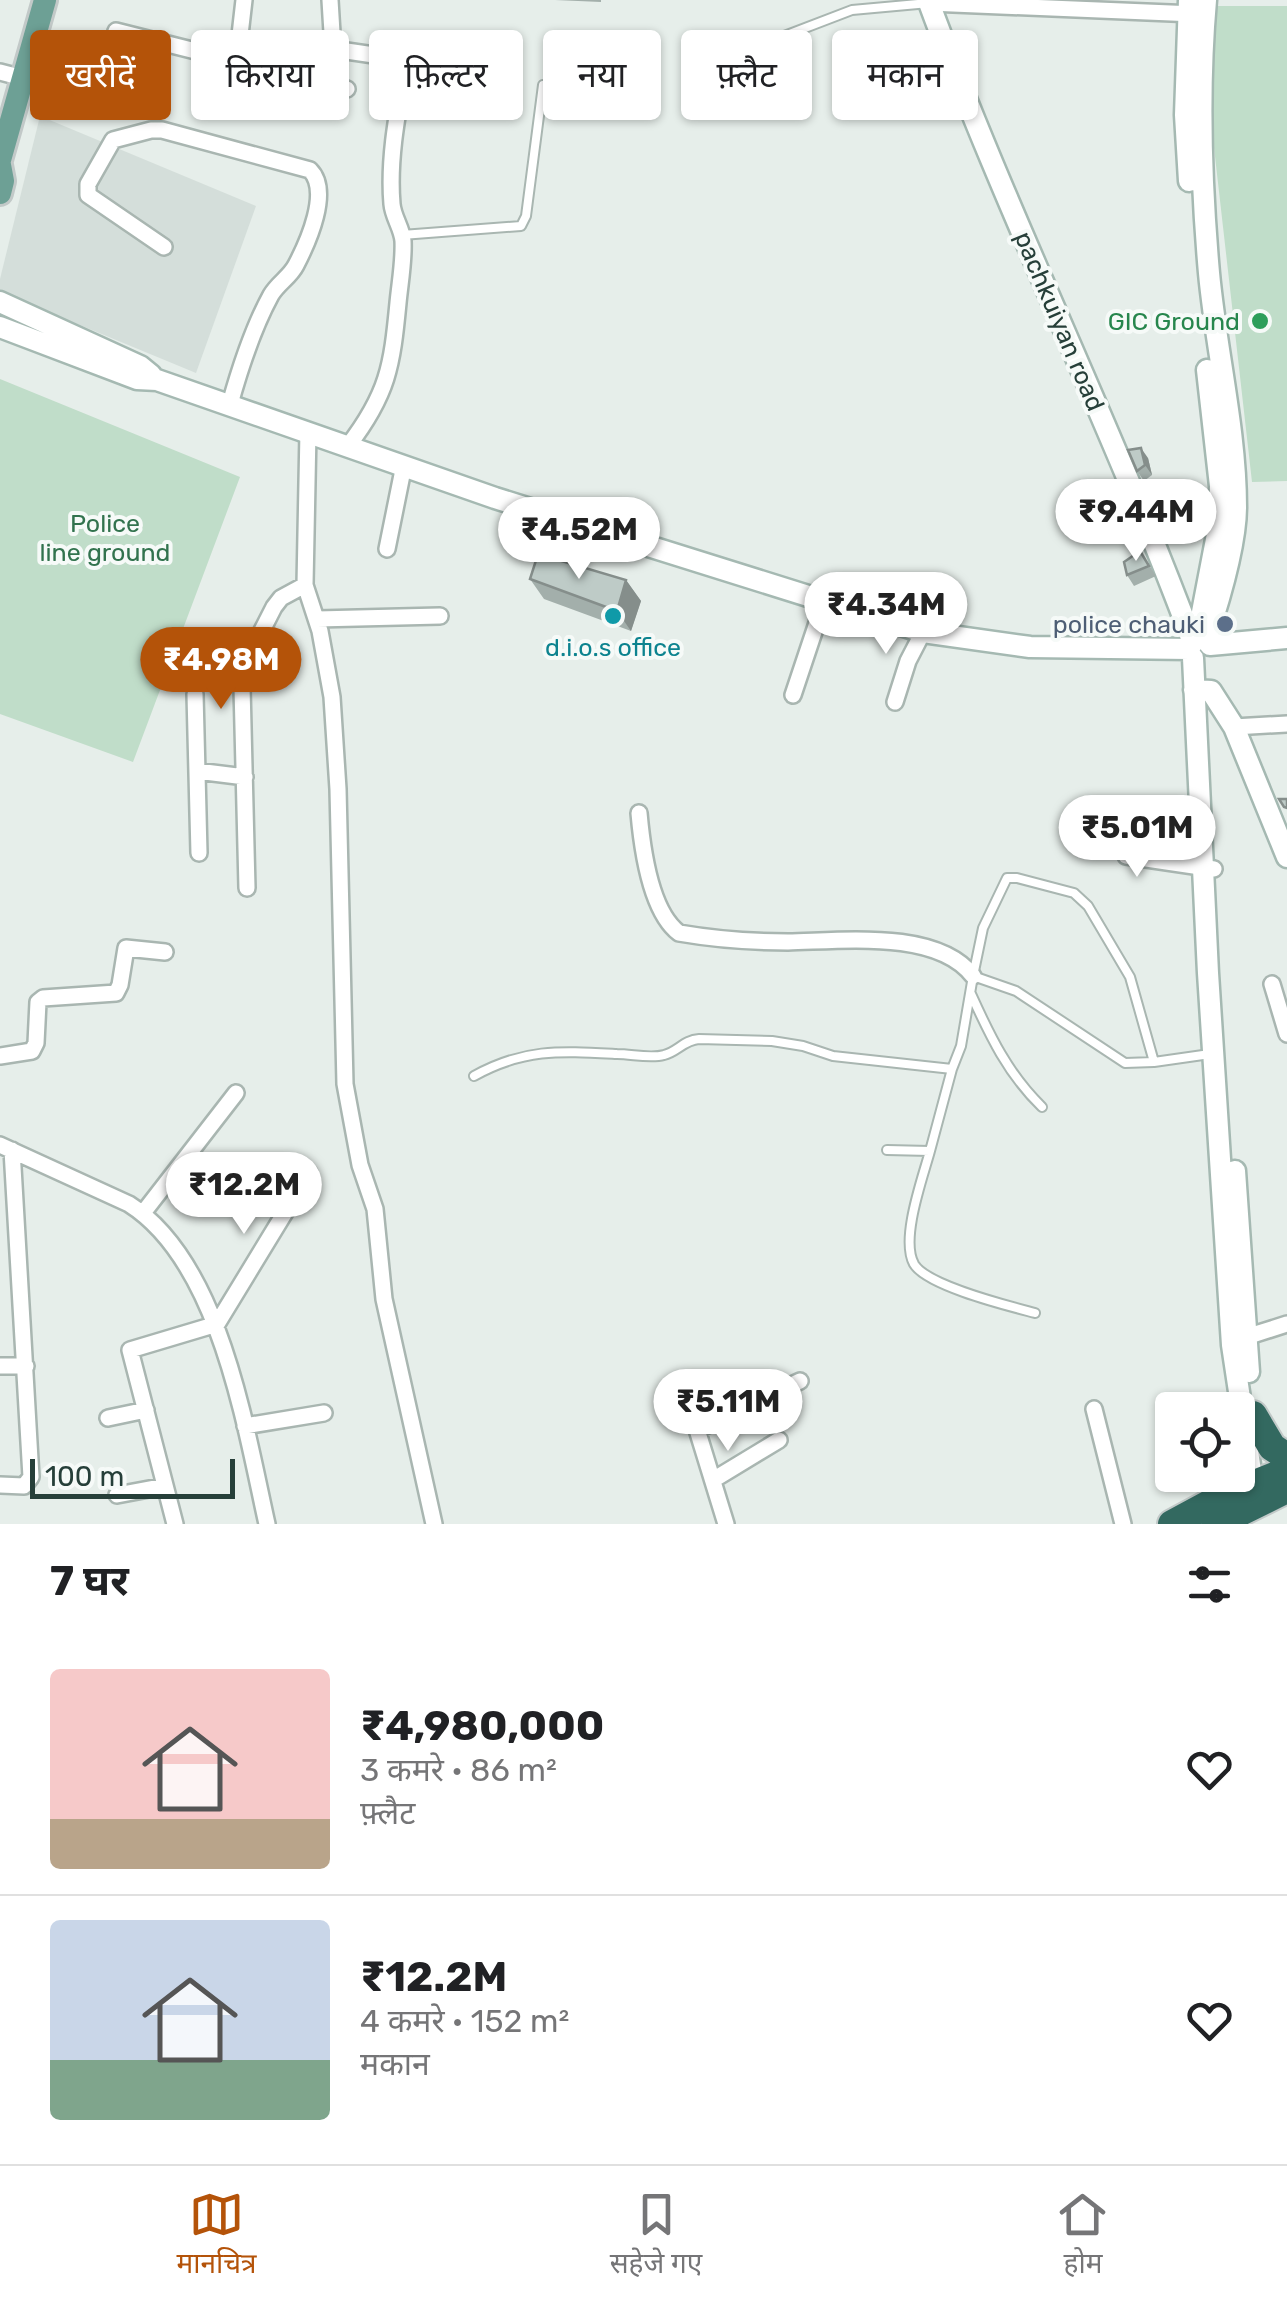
<!DOCTYPE html>
<html lang="hi">
<meta charset="utf-8">
<style>
:root{--surface:#fff;--page:#f2f2f2;--text:#202124;--muted:#757577;--line:#e0e0e0;--accent:#b45309}
body{margin:0;font-family:Rubik,"Noto Sans Devanagari",sans-serif;background:var(--page);color:var(--text);height:100vh;display:flex;flex-direction:column;font-size:38px;white-space:nowrap}
*{box-sizing:border-box;margin:0}
p{font-size:32px;color:var(--muted)}
.icon{flex:none;width:55px;height:55px;fill:none;stroke:currentColor;stroke-width:2;stroke-linecap:round;stroke-linejoin:round}
.map{position:relative;height:1524px;overflow:hidden}
.side{display:flex;flex-direction:column;background:var(--surface);flex:1}
.side>*{flex:none}
.hud{position:absolute;left:30px;top:30px;width:1228px;height:90px;display:flex;gap:20px}
.controls{position:absolute;left:1155px;top:1392px;display:grid;gap:20px}
.controls a{display:grid;place-items:center;width:100px;height:100px;border-radius:10px;background:var(--surface);box-shadow:0 2px 8px #0004;font-size:50px}
.scale{position:absolute;left:30px;bottom:25px;width:205px;box-sizing:border-box;padding-left:10px;border:5px solid #263f39;border-top:0;font-size:28px;line-height:35px;white-space:nowrap;color:#263f39;-webkit-text-stroke:8px #f6faf8;paint-order:stroke}
.price{position:absolute;translate:-50% -85px;padding:0 22px;border-radius:35px;background:#fff;color:#222;font-size:32px;line-height:65px;filter:drop-shadow(0 2px 5px #0008)}
.price::after{content:'';position:absolute;left:50%;top:60px;width:30px;height:22px;margin-left:-15px;background:inherit;clip-path:polygon(0 0,100% 0,50% 100%)}
.price.active{background:var(--accent);color:#fff}
ul{padding:0;list-style:none}
li{display:flex;align-items:center;gap:30px;height:250px;padding:0 50px}
li+li{border-top:2px solid var(--line)}
li span{display:grid;place-items:center;flex:none;width:280px;height:200px;border-radius:10px;color:#555}
li>.icon{margin-inline-start:auto}
span .icon{width:120px;height:120px;fill:#fffc;stroke-width:1}
li b{font-size:42px}
h2{display:flex;justify-content:space-between;align-items:center;height:120px;padding:0 50px;font-size:42px}
.chip{padding:0 35px;border-radius:10px;background:var(--surface);box-shadow:0 2px 8px #0004;font-size:35px;line-height:90px}
.chip.active{background:var(--accent);color:#fff}
.dock{display:flex;justify-content:space-around;align-items:center;height:140px;border-top:2px solid var(--line);background:var(--surface);font-size:28px;color:var(--muted)}
.dock a{display:grid;justify-items:center;gap:5px}
.dock .active{color:var(--accent)}
.map>svg:first-child{display:block}
.built{fill:#d4deda}
.green{fill:#c0ddc9}
.lines{fill:none;stroke-linecap:round;stroke-linejoin:round}
.lane-casing{stroke:#a9b6b1;stroke-width:12}
.street-casing{stroke:#a9b6b1;stroke-width:20}
.secondary-casing{stroke:#a5b9b2;stroke-width:25}
.primary-casing{stroke:#c2c9c8;stroke-width:28}
.highway-casing{stroke:#c2c9c8;stroke-width:32}
.lane{stroke:#fff;stroke-width:8}
.street{stroke:#fff;stroke-width:15}
.secondary{stroke:#fff;stroke-width:20}
.primary{stroke:#6da095;stroke-width:22}
.highway{stroke:#336960;stroke-width:28}
.wall{fill:#a3afab}
.shaded-wall{fill:#858e8b}
.building{fill:#becbc7;stroke:#858e8b;stroke-width:2.5}
.leisure-dot{fill:#2e9e5b;stroke:#f6faf8;stroke-width:4}
.culture-dot{fill:#0f9aa8;stroke:#f6faf8;stroke-width:4}
.service-dot{fill:#5c6f8a;stroke:#f6faf8;stroke-width:4}
.labels{text-anchor:middle;stroke-width:8;stroke-linejoin:round;paint-order:stroke}
.street-label{font-size:25px;fill:#263f39;stroke:#f6faf8}
.leisure-label{font-size:25px;fill:#27864d;stroke:#f6faf8;text-anchor:end}
.park-label{font-size:25px;fill:#32734e;stroke:#f6faf8}
.service-label{font-size:25px;fill:#4e5e75;stroke:#f6faf8;text-anchor:end}
.culture-label{font-size:25px;fill:#0d838f;stroke:#f6faf8}
</style>
<div class="map">
<svg width="1287" height="1524" viewBox="0 0 1287 1524">
<rect width="100%" height="100%" fill="#e6eeea"/>
<path class="built" d="M40,116l216,90 -60,167 -196,-81v-13z"/>
<path class="green" d="M1213,6h74v475l-35,1 -40,-352z
M0,379l240,98 -107,285 -133,-48z"/>
<g class="lines">
<defs>
<path id="lane" d="M737,54l115,-44 77,-7
M402,235l119,-9 5,-10 17,-131
M973,976l10,-48 24,-50h10l57,15 14,13 42,71 24,85 56,-8
M971,994c19,42 37,80 71,113
M474,1076c50,-28 88,-25 143,-22 15,0 33,5 47,1 13,-3 20,-15 35,-16l73,2 31,5 30,10 119,13 9,-23 12,-70 43,15 109,72 29,-1
M887,1150l43,1 22,-82
M930,1151c-7,26 -30,88 -16,113 13,22 95,42 121,49"/>
<path id="street" d="M330,0l3,49 68,10 5,6c-8,45 -18,93 -14,139 1,13 10,24 11,37 1,20 -3,41 -5,62 -6,63 -10,91 -50,143
M929,3l266,11
M116,31l231,58
M237,61l7,-61
M0,72l23,6
M164,247l-76,-52v-11l25,-44 38,-10h11l148,40c21,21 -2,72 -14,95 -6,12 -18,18 -25,30 -18,33 -31,73 -41,109
M308,431l-3,154 15,46 12,66 6,92 7,295 15,81 15,44 9,90 50,225
M387,549l17,-84
M317,619l123,-3
M195,694l4,159
M793,695l31,-93
M895,702l13,-41 15,-29
M1234,727l53,-3
M197,771l48,6
M639,813c3,34 11,98 40,120 35,6 73,9 109,9 53,-1 149,-13 185,34
M1123,831l-1,15 4,10 88,13
M247,888l-5,-201 8,-33 24,-47 7,-9 24,-13
M1272,984l15,50
M0,1056l32,-5 4,-8 2,-41 5,-4 73,-5 4,-8 6,-37 39,4
M0,1145l129,59c91,58 116,222 138,320
M143,1213l93,-120
M1246,1337l41,-13
M0,1366h26
M687,1397l39,127
M1094,1409l29,115
M108,1418l38,-8
M245,1426l79,-13
M697,1430l103,-49
M713,1480l66,-40
M0,1485l24,1 7,-9 -19,-327
M117,1495l48,-9
M175,1524l-45,-174 87,-26 92,-151"/>
<path id="secondary" d="M928,0c80,217 184,425 265,643
M1206,0c-8,91 -5,182 3,273 7,77 27,156 27,234 0,38 -18,97 -30,133
M1189,181l-4,-66 4,-115
M0,302l140,64 11,9
M0,327l137,52 20,1 338,118 428,134 107,15 160,2
M1199,628l20,-104 1,-38 -13,-116
M1210,645l77,-7
M1193,658l15,315 24,372 23,153
M1194,690l17,1 23,36 53,130
M1235,1171l14,201"/>
<path id="primary" d="M0,160l45,-160
M0,165l3,16 -3,12"/>
<path id="highway" d="M1253,1415l19,32 15,10
M1238,1448l4,-26
M1172,1524l50,-27 65,-26
M1216,1524l71,-35"/>
</defs>
<use href="#lane" class="lane-casing"/>
<use href="#street" class="street-casing"/>
<use href="#secondary" class="secondary-casing"/>
<use href="#primary" class="primary-casing"/>
<use href="#highway" class="highway-casing"/>
<use href="#lane" class="lane"/>
<use href="#street" class="street"/>
<use href="#secondary" class="secondary"/>
<use href="#primary" class="primary"/>
<use href="#highway" class="highway"/>
</g>
<path class="wall" d="M555,0h46v2z
M1148,458l4,17 -8,6 -7,-10z
M1140,551l16,25 -22,10 -7,-11z
M530,579l96,1 15,21 -10,30 -87,-32z"/>
<path class="shaded-wall" d="M1141,448l7,10 4,17 -7,-10z
M626,580l15,21 -10,30 -14,-20z"/>
<path class="building" d="M1141,448l4,17 -8,6 -9,-21z
M1140,551l9,15 -22,9 -3,-13z
M538,554l88,26 -9,31 -87,-32z
M1279,799h8v9l-3,-1z"/>
<circle class="leisure-dot" cx="1260" cy="321" r="10"/>
<circle class="culture-dot" cx="613" cy="616" r="10"/>
<circle class="service-dot" cx="1225" cy="624" r="10"/>
<g class="labels">
<g class="street-label">
<text transform="translate(1060 321) rotate(67)" y="9">pachkuiyan road</text>
</g>
<g class="leisure-label">
<text x="1240" y="330">GIC Ground</text>
</g>
<g class="park-label">
<text x="105" y="532">Police<tspan x="105" dy="29">line ground</tspan></text>
</g>
<g class="service-label">
<text x="1205" y="633">police chauki</text>
</g>
<g class="culture-label">
<text x="613" y="656">d.i.o.s office</text>
</g>
</g>
</svg>
<div class="controls">
<a><svg class="icon" aria-label="locate" viewBox="0 0 24 24"><circle cx="12" cy="12" r="6"/><path d="M12 2v4M12 18v4M2 12h4M18 12h4"/></svg></a>
</div>
<div class="scale">100 m</div>
<b class="price" style="left:1136px;top:564px">₹9.44M</b>
<b class="price" style="left:579px;top:582px">₹4.52M</b>
<b class="price" style="left:886px;top:657px">₹4.34M</b>
<b class="price active" style="left:221px;top:712px">₹4.98M</b>
<b class="price" style="left:1137px;top:880px">₹5.01M</b>
<b class="price" style="left:244px;top:1237px">₹12.2M</b>
<b class="price" style="left:728px;top:1454px">₹5.11M</b>
<div class="hud">
<a class="chip active">खरीदें</a>
<a class="chip">किराया</a>
<a class="chip">फ़िल्टर</a>
<a class="chip">नया</a>
<a class="chip">फ़्लैट</a>
<a class="chip">मकान</a>
</div>
</div>
<section class="side">
<h2>7 घर<svg class="icon" aria-label="filters" viewBox="0 0 24 24"><path d="M4 7h16M4 17h16"/><circle cx="9" cy="7" r="2"/><circle cx="15" cy="17" r="2"/></svg></h2>
<ul>
<li><span style="background:linear-gradient(#f6c9c9 75%,#b9a48a 0)"><svg class="icon" aria-label="home" viewBox="0 0 24 24"><path d="M3 11l9-7 9 7M6 9v11h12V9"/></svg></span><div><b>₹4,980,000</b><p>3 कमरे · 86 m²</p><p>फ़्लैट</p></div><svg class="icon" aria-label="heart" viewBox="0 0 24 24"><path d="M12 20l-8-8c-3-5 5-10 8-4 3-6 11-1 8 4z"/></svg></li>
<li><span style="background:linear-gradient(#c9d6e8 70%,#7fa58c 0)"><svg class="icon" aria-label="home" viewBox="0 0 24 24"><path d="M3 11l9-7 9 7M6 9v11h12V9"/></svg></span><div><b>₹12.2M</b><p>4 कमरे · 152 m²</p><p>मकान</p></div><svg class="icon" aria-label="heart" viewBox="0 0 24 24"><path d="M12 20l-8-8c-3-5 5-10 8-4 3-6 11-1 8 4z"/></svg></li>
</ul>
</section>
<nav class="dock">
<a class="active"><svg class="icon" aria-label="map" viewBox="0 0 24 24"><path d="M3 6l6-2 6 2 6-2v14l-6 2-6-2-6 2zM9 4v14M15 6v14"/></svg>मानचित्र</a>
<a><svg class="icon" aria-label="saved" viewBox="0 0 24 24"><path d="M7 4h10v16l-5-4-5 4z"/></svg>सहेजे गए</a>
<a><svg class="icon" aria-label="home" viewBox="0 0 24 24"><path d="M3 11l9-7 9 7M6 9v11h12V9"/></svg>होम</a>
</nav>
